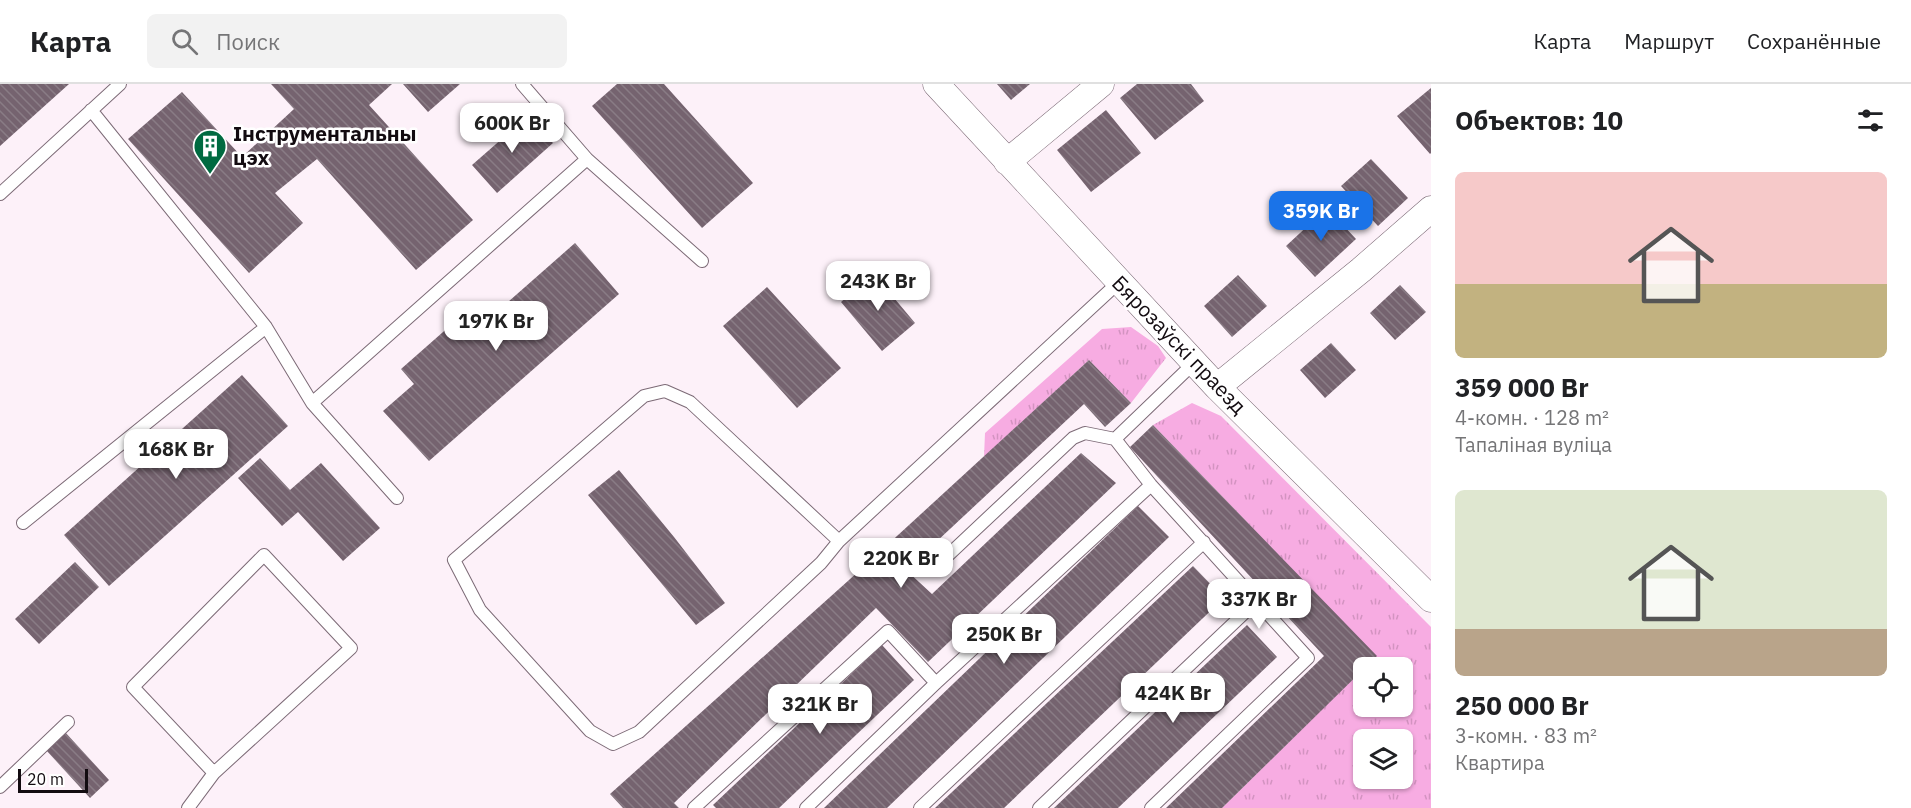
<!DOCTYPE html>
<html lang="ru">
<meta charset="utf-8">
<style>
:root{--surface:#fff;--page:#f2f2f2;--text:#202124;--muted:#757577;--line:#e0e0e0;--accent:#1a73e8}
body{margin:0;font-family:"IBM Plex Sans",sans-serif;background:var(--page);color:var(--text);height:100vh;display:flex;flex-direction:column;font-size:22px;white-space:nowrap}
*{box-sizing:border-box;margin:0}
p{font-size:20px;color:var(--muted)}
.icon{flex:none;width:33px;height:33px;fill:none;stroke:currentColor;stroke-width:2;stroke-linecap:round;stroke-linejoin:round}
.map{position:relative;flex:1;overflow:hidden}
.details{display:flex;flex-direction:column;background:var(--surface);width:480px}
.details>*{flex:none}
.tools{position:absolute;left:1353px;top:573px;display:grid;gap:12px}
.tools a{display:grid;place-items:center;width:60px;height:60px;border-radius:9px;background:var(--surface);box-shadow:0 2px 4px #0004;font-size:30px}
.scale{position:absolute;left:18px;bottom:15px;width:70px;box-sizing:border-box;padding-left:6px;border:3px solid #120b10;border-top:0;font-size:16px;line-height:21px;white-space:nowrap;color:#120b10;-webkit-text-stroke:4px #fff;paint-order:stroke}
.price{position:absolute;translate:-50% -51px;padding:0 14px;border-radius:12px;background:#fff;color:#222;font-size:20px;line-height:39px;filter:drop-shadow(0 2px 3px #0008)}
.price::after{content:'';position:absolute;left:50%;top:36px;width:18px;height:14px;margin-left:-9px;background:inherit;clip-path:polygon(0 0,100% 0,50% 100%)}
.price.current{background:var(--accent);color:#fff}
ul{padding:0;list-style:none}
li{display:grid;align-content:center;gap:12px;height:318px;padding:0 24px}
li span{display:grid;place-items:center;height:186px;border-radius:9px;color:#555}
li>.icon{margin-inline-start:auto}
span .icon{width:108px;height:108px;fill:#fffc;stroke-width:1}
li b{font-size:26px}
h2{display:flex;justify-content:space-between;align-items:center;height:72px;padding:0 24px;font-size:26px}
header{display:flex;align-items:center;gap:36px;box-sizing:border-box;height:84px;padding:0 30px;background:var(--surface);border-bottom:2px solid var(--line)}
header strong{font-size:28px}
nav{display:flex;gap:33px;margin-inline-start:auto;font-size:21px}
.search{width:420px;height:54px;background:var(--page);display:flex;align-items:center;gap:15px;box-sizing:border-box;padding:0 21px;border-radius:9px;color:var(--muted);font-size:22px}
main{display:flex;flex:1;min-height:0}
.map>svg:first-child{display:block}
.grass{fill:url(#grass-tufts);fill-rule:evenodd}
.building{fill:url(#building-back-hatch)}
.lines{fill:none;stroke-linecap:round;stroke-linejoin:round}
.service-casing{stroke:#7c6a76;stroke-width:14}
.minor-casing{stroke:#7c6a76;stroke-width:27}
.service{stroke:#fff;stroke-width:12}
.minor{stroke:#fff;stroke-width:26}
.labels{text-anchor:middle;stroke-width:5;stroke-linejoin:round;paint-order:stroke}
.poi-label{font-size:21px;font-weight:bold;fill:#120b10;stroke:#fff;text-anchor:start}
.street-label{font-size:21px;fill:#120b10;stroke:#fff}
</style>
<header>
<strong>Карта</strong>
<div class="search"><svg class="icon" aria-label="search" viewBox="0 0 24 24"><circle cx="10" cy="10" r="6"/><path d="M15 15l6 6"/></svg>Поиск</div>
<nav><a>Карта</a><a>Маршрут</a><a>Сохранённые</a></nav>
</header>
<main>
<div class="map">
<svg width="1431" height="724" viewBox="0 0 1431 724">
<defs>
<pattern id="grass-tufts" width="24" height="20" patternUnits="userSpaceOnUse" patternTransform="scale(1.5)"><rect width="24" height="20" fill="#f7ace2"/><path d="M3 7l-1-3M5 7V3M7 7l1-3M15 17l-1-3M17 17v-4M19 17l1-3" fill="none" stroke="#d393c1"/></pattern>
<pattern id="building-back-hatch" width="6" height="6" patternUnits="userSpaceOnUse" patternTransform="scale(1.5)"><rect width="6" height="6" fill="#75636f"/><path d="M-1 5l2 2M0 0l6 6M5-1l2 2" fill="none" stroke="#897c85"/></pattern>
</defs>
<rect width="100%" height="100%" fill="#fdf1f9"/>
<path class="grass" d="M1131,243l27,19 8,12 -35,45 -42,-43 -105,97 1,-24 117,-104z
M1192,319l29,13 210,211v181h-209l141,-139 1,37h38v-38l-37,-1 11,-11 -223,-231zM1364,656h38v38h-38z"/>
<path class="building" d="M0,0h69l-69,62z
M271,0h121l-23,21 104,115 -57,50 -99,-111 -42,34 28,30 -54,50 -121,-134 54,-47 60,65 52,-48z
M403,0h57l-32,28z
M617,0h47l89,99 -51,45 -110,-122z
M997,0h33l-19,16z
M1137,0h54l13,17 -49,39 -35,-42z
M1431,4v65l-1,1 -33,-38z
M1106,26l35,43 -50,39 -34,-42z
M528,32l25,27 -56,50 -25,-28z
M1371,75l37,39 -30,28 -37,-40z
M1327,124l29,31 -41,38 -29,-31z
M575,159l44,51 -190,167 -46,-50 31,-27 -13,-15 67,-59 14,15z
M874,190l41,49 -33,28 -41,-49z
M1238,191l29,31 -35,31 -28,-31z
M1400,201l26,27 -31,28 -25,-27z
M767,203l74,81 -44,40 -74,-82z
M1331,259l25,27 -31,28 -25,-28z
M1089,276l42,43 -26,24 -21,-23 -178,166 26,24 149,-141 35,30 -188,179 -52,-54 -202,195 5,5h-56l-13,-14 239,-214z
M242,291l46,51 -179,160 -45,-51z
M1153,341l224,231 -155,152h-56l158,-152 -194,-209z
M260,374l30,32 31,-27 59,65 -37,33 -45,-49 -16,14 -44,-48z
M619,386l55,67 51,66 -29,22 -108,-130z
M1138,422l31,31 -282,271h-63z
M75,478l24,25 -60,57 -24,-25z
M1193,482l31,32 -220,210h-69z
M1247,541l30,32 -159,151h-64z
M882,561l32,35 -135,128h-63l-3,-3z
M65,648l44,48 -19,18 -44,-48z"/>
<g class="lines">
<defs>
<path id="service" d="M522,0l65,75 115,102
M91,26l175,217 46,76 85,95
M0,110l120,-110
M312,319l275,-244
M1115,355l36,46 157,173 -157,150
M23,439l243,-196
M839,457l-149,-139 -25,-11 -21,5 -190,164 26,50 110,121 23,13 26,-12 182,-169 18,-22 280,-259
M942,477l131,-123 12,-5 30,6 79,-76
M0,703l68,-65
M188,724l26,-35 137,-125 -87,-93 -131,132 81,86
M694,724l194,-177 48,52
M806,724l130,-125 215,-198
M920,724l284,-266
M1039,724l218,-207"/>
<path id="minor" d="M936,0l281,303 214,212
M1007,78l94,-78
M1217,303l144,-117 70,-61"/>
</defs>
<use href="#service" class="service-casing"/>
<use href="#minor" class="minor-casing"/>
<use href="#service" class="service"/>
<use href="#minor" class="minor"/>
</g>
<defs>
<symbol id="building-pin" viewBox="-11 -11 22 30"><path d="M0 17L-7.5 6A9.5 9.5 0 1 1 7.5 6Z" fill="#006a40" stroke="#fff"/><path d="M-4-6H4V6H1V3H-1V6H-4ZM-2.5-4.3h1.7v1.8h-1.7ZM.8-4.3h1.7v1.8H.8ZM-2.5-1h1.7V.8h-1.7ZM.8-1h1.7V.8H.8Z" fill="#fff"/></symbol>
</defs>
<g fill-rule="evenodd">
<use href="#building-pin" x="191" y="43" width="38" height="52"/>
</g>
<g class="labels">
<g class="poi-label">
<text x="233" y="57">Інструментальны<tspan x="233" dy="24">цэх</tspan></text>
</g>
<g class="street-label">
<text transform="translate(1179 261) rotate(46)" y="7">Бярозаўскі праезд</text>
</g>
</g>
</svg>
<div class="tools">
<a><svg class="icon" aria-label="locate" viewBox="0 0 24 24"><circle cx="12" cy="12" r="6"/><path d="M12 2v4M12 18v4M2 12h4M18 12h4"/></svg></a>
<a><svg class="icon" aria-label="layers" viewBox="0 0 24 24"><path d="M12 4l9 5-9 5-9-5zM3 14l9 5 9-5"/></svg></a>
</div>
<div class="scale">20 m</div>
<b class="price" style="left:512px;top:70px">600K Br</b>
<b class="price current" style="left:1321px;top:158px">359K Br</b>
<b class="price" style="left:878px;top:228px">243K Br</b>
<b class="price" style="left:496px;top:268px">197K Br</b>
<b class="price" style="left:176px;top:396px">168K Br</b>
<b class="price" style="left:901px;top:505px">220K Br</b>
<b class="price" style="left:1259px;top:546px">337K Br</b>
<b class="price" style="left:1004px;top:581px">250K Br</b>
<b class="price" style="left:1173px;top:640px">424K Br</b>
<b class="price" style="left:820px;top:651px">321K Br</b>
</div>
<section class="details">
<h2>Объектов: 10<svg class="icon" aria-label="filters" viewBox="0 0 24 24"><path d="M4 7h16M4 17h16"/><circle cx="9" cy="7" r="2"/><circle cx="15" cy="17" r="2"/></svg></h2>
<ul>
<li><span style="background:linear-gradient(#f6c9c9 60%,#c2b280 0)"><svg class="icon" aria-label="home" viewBox="0 0 24 24"><path d="M3 11l9-7 9 7M6 9v11h12V9"/></svg></span><div><b>359 000 Br</b><p>4-комн. · 128 m²</p><p>Тапаліная вуліца</p></div></li>
<li><span style="background:linear-gradient(#dfe7d0 75%,#b9a48a 0)"><svg class="icon" aria-label="home" viewBox="0 0 24 24"><path d="M3 11l9-7 9 7M6 9v11h12V9"/></svg></span><div><b>250 000 Br</b><p>3-комн. · 83 m²</p><p>Квартира</p></div></li>
</ul>
</section>
</main>
